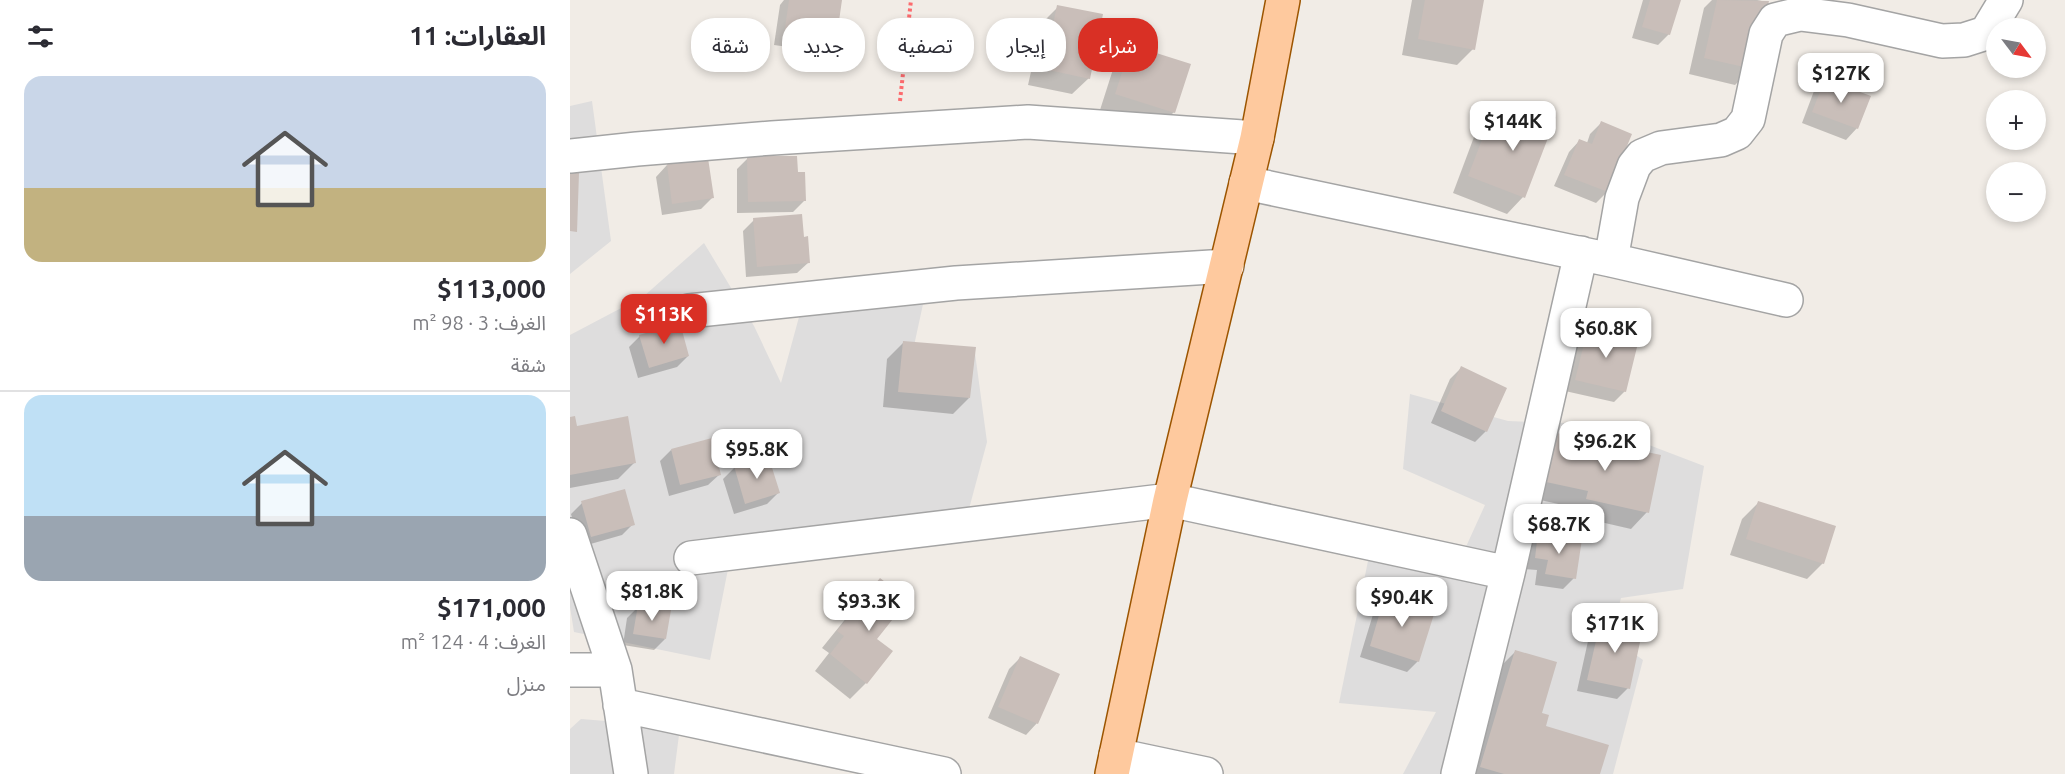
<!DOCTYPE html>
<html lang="ar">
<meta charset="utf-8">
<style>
:root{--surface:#fff;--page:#f2f2f3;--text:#2b2b33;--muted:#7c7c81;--line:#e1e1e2;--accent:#d93025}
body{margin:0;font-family:Ubuntu,"Noto Sans Arabic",sans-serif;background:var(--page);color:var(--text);direction:rtl;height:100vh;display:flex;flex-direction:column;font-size:22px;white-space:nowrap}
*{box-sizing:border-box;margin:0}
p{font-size:20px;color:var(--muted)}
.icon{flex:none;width:33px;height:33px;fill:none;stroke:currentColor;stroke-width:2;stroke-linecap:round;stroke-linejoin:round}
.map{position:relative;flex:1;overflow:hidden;direction:ltr}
.side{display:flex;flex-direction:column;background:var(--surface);width:570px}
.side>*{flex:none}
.hud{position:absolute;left:18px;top:18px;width:570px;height:54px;direction:rtl;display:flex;gap:12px}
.needle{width:39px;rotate:122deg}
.tools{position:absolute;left:1416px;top:18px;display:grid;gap:12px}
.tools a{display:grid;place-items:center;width:60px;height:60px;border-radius:50%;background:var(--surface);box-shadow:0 3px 9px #0003;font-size:30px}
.price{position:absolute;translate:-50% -51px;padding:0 14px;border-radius:12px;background:#fff;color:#222;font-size:20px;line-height:39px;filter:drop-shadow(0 2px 3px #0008)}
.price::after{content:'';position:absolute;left:50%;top:36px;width:18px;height:14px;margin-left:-9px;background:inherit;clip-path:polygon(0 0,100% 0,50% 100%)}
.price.on{background:var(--accent);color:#fff}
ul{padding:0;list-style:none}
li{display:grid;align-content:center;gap:12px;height:318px;padding:0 24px}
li+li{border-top:2px solid var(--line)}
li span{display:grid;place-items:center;height:186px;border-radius:18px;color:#555}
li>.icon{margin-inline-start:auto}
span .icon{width:108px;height:108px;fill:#fffc;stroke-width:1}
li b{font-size:26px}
h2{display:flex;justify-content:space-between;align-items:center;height:72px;padding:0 24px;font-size:26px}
.chip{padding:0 21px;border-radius:24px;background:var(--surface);box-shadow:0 3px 9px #0003;font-size:21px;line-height:54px}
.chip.on{background:var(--accent);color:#fff}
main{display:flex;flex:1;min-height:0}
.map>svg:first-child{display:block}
.residential{fill:#dedddd}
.shadow{fill:#0003}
.building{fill:#c9beb9}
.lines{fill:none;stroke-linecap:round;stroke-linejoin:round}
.minor-casing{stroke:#a4a4a4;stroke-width:36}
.major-casing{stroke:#9c5500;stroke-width:36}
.path{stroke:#fd6b6e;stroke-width:4;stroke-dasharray:3 3;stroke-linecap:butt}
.minor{stroke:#fff;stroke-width:33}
.major{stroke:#fec99e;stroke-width:33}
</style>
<main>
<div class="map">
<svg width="1495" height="774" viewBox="0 0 1495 774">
<rect width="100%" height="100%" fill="#f1ece6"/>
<path class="residential" d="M22,101l19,140 -41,33v-168z
M134,243l50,83 27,57 24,-88h120l-13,60 63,-2 12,89 -21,78 -233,24 -23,116 -136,-28 -4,-25v-272l74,-39z
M840,394l98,27 86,3 110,42 -21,123 -62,9 -10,39 32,23 -30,114h-210l33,-62 -97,-9 30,-147 85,17 31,-68 -82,-36z
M11,719l99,8 -6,47h-104v-45z"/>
<path class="shadow" d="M214,0h54l-3,41 -11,11 -50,-7 6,-40z
M842,0h70l-9,49 -16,16 -55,-10z
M1073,0h36l-10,34 -11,11 -26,-7z
M1142,0h45l10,2 -15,66 -17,17 -46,-11 15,-66z
M488,7l31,71 -17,16 -44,-9 14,-62z
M562,46l42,66 -17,17 -57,-19 15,-47z
M1255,80l32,48 -11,12 -44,-17 12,-32z
M953,107v90l-16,17 -54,-21 21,-56 16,-16 16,6z
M1031,123l6,69 -11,11 -42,-17 15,-34 11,-12 7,3 3,-9z
M178,158l48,15 8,28 -11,11 -56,1v-44z
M97,165l45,33 -11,11 -39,6 -6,-38z
M184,220l49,18 6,24 -12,11 -51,4 -3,-46z
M1020,320l35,71 -11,11 -49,-11 14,-60z
M70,336l48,20 -11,11 -39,11 -9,-31z
M334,342l65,56 -16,16 -70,-7 4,-48z
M891,368l25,63 -11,11 -44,-19 19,-44z
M0,419l6,8 58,36 -16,16 -48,9z
M987,434l90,78 -16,17 -61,-14 2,-8 -41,-9 10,-47z
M101,450l49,24 -12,11 -39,11 -9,-35z
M197,457l11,36 -11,11 -33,10 -11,-35 11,-11z
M12,503l51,21 -11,11 -42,12 -9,-33z
M1188,503l65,60 -16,16 -77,-24 12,-36z
M969,534l35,44 -11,11 -28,-4 2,-15 -13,-1 4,-24z
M310,580l-5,59 -9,44 -16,16 -35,-28 14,-18 -7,-5 42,-52z
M816,597l32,64 -11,11 -47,-15 15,-49z
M68,607l27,32 -11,11 -31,-5 4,-27z
M1031,620l27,68 -11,11 -40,-8 13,-59z
M946,651l28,76 55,47h-135l31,-102z
M450,658l17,65 -11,12 -38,-17 21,-49z"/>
<path class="building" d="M219,0h53l-6,42 -52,-7z
M855,0h59l-9,50 -57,-11z
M1080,0h31l-11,35 -28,-8z
M1147,0l52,1 -16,68 -49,-11z
M487,5l46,9 -13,65 -46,-10z
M561,45l60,19 -16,49 -60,-19z
M1255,79l46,17 -13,33 -46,-17z
M953,105l33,12 -31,81 -57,-22 22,-57 24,9z
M1031,121l31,13 -24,58 -44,-17 15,-36 13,5z
M177,156h50l1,16h7l1,29 -58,1z
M138,158l6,40 -42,6 -5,-40z
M0,173h9l-2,59 -7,-1z
M232,214l2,23 4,-1 2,27 -53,4 -4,-49z
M1020,319l17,4 -3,12 34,8 -12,49 -51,-12z
M110,323l9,33 -40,12 -10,-33z
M333,341l73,6 -6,51 -72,-6z
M891,366l46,22 -20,44 -46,-21z
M5,416l2,10 51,-10 8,47 -66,12v-58z
M987,433l104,22 -12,58 -63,-14 2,-8 -42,-9z
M142,438l9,37 -41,10 -9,-36z
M198,455l12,38 -35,11 -11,-38z
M55,489l10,36 -44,12 -10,-36z
M1188,501l78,25 -12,38 -78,-25z
M968,533l44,6 -6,40 -31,-5 3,-14 -13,-2z
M310,578l28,22 -31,39 16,12 -26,33 -37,-30 14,-18 -7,-5z
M815,595l50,16 -16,51 -49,-16z
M68,605l33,5 -5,29 -33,-5z
M1031,619l42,9 -13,61 -43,-9z
M945,650l42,12 -15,51 7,2 -3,11 63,19 -9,29h-96l-24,-7z
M450,656l40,18 -22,50 -40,-17z"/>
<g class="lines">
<defs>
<path id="minor" d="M0,156l67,-7 135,-11 256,-16 229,16
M676,183l365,77 175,40
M1041,260l11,-62 12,-32 8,-10 19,-8 60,-8 16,-7 11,-14 18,-85 9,-14 25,-6 48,6 94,21 22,-1 22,-7 20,-33
M119,311l267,-28 271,-17
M0,535l45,135 16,104
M121,558l479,-58 338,73
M0,670h45
M50,705l324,69
M546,755l90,19
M888,774l50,-201 73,-320"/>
<path id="major" d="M542,774l58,-274 87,-362 26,-138"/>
</defs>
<use href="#minor" class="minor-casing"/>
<use href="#major" class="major-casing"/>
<path class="path" d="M330,101l11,-101"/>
<use href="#minor" class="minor"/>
<use href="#major" class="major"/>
</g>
</svg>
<div class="tools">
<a><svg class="needle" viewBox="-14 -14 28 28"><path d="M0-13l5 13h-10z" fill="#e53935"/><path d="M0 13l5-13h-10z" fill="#7c7c81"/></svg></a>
<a>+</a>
<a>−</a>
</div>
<b class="price" style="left:1271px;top:104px">$127K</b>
<b class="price" style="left:943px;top:152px">$144K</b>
<b class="price on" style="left:94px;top:345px">$113K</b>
<b class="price" style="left:1036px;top:359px">$60.8K</b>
<b class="price" style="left:1035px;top:472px">$96.2K</b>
<b class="price" style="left:187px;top:480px">$95.8K</b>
<b class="price" style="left:989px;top:555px">$68.7K</b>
<b class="price" style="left:82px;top:622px">$81.8K</b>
<b class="price" style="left:832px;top:628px">$90.4K</b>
<b class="price" style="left:299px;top:632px">$93.3K</b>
<b class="price" style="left:1045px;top:654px">$171K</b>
<div class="hud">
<a class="chip on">شراء</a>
<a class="chip">إيجار</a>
<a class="chip">تصفية</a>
<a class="chip">جديد</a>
<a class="chip">شقة</a>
</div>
</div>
<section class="side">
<h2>العقارات: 11<svg class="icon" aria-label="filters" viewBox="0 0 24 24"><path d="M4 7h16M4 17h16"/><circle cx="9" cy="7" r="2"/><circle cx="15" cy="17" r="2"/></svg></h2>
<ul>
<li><span style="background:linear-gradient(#c9d6e8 60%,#c2b280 0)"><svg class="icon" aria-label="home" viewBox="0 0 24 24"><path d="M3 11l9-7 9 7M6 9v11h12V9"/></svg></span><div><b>$113,000</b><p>الغرف: 3 · 98 m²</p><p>شقة</p></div></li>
<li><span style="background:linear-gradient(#bfe0f5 65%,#9aa5b1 0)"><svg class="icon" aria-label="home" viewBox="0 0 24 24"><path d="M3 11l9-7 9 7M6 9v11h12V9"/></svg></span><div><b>$171,000</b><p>الغرف: 4 · 124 m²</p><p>منزل</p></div></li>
</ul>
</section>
</main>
